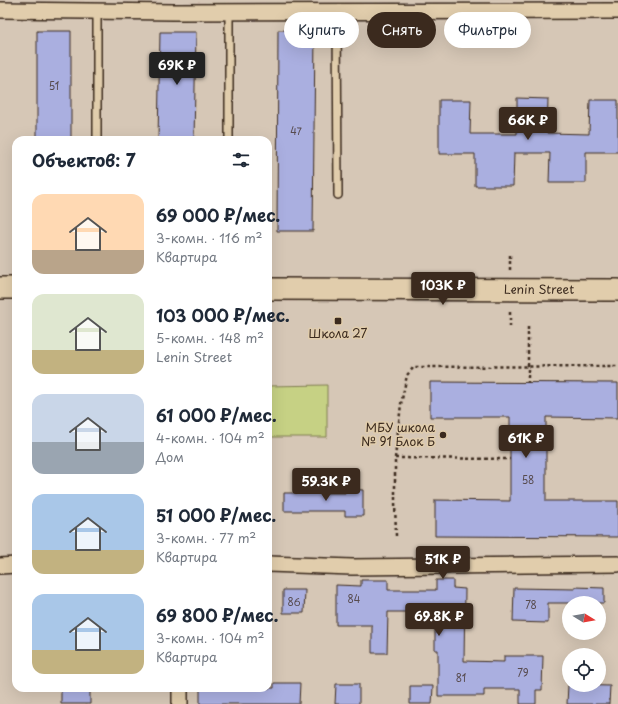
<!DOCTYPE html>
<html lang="ru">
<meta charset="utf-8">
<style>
:root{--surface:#fff;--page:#f6f6f7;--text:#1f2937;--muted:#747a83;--accent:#3b2a1e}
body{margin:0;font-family:"Playpen Sans",sans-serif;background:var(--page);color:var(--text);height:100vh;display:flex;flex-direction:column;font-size:15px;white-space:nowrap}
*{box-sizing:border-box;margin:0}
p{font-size:13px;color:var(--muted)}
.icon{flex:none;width:22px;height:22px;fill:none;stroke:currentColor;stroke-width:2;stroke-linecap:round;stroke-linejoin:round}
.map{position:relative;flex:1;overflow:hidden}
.details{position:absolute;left:12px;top:136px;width:260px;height:556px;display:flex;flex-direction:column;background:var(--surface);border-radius:12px;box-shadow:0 4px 16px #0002}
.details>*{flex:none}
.banner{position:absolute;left:284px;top:12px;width:274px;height:36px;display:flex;gap:8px}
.needle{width:26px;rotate:101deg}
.buttons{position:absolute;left:562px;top:596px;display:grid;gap:8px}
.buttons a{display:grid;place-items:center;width:44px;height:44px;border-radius:50%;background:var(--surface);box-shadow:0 4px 16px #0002;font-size:20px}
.price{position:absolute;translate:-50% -34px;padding:0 9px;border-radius:4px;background:var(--accent);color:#fff;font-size:13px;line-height:26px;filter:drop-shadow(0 1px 2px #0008)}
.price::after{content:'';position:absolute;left:50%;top:24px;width:12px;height:9px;margin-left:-6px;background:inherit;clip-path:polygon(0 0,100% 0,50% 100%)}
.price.active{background:#222;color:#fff}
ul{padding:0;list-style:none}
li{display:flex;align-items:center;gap:12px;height:100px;padding:0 20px}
li span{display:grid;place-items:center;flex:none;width:112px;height:80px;border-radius:12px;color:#555}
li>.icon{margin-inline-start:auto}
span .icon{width:48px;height:48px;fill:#fffc;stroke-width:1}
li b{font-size:17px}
h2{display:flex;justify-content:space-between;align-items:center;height:48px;padding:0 20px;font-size:17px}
.chip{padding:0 14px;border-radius:18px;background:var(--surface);box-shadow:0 4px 16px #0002;font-size:14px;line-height:36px}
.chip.active{background:var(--accent);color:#fff}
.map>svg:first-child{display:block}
.green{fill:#c6d184;stroke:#807e51}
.building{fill:#aaafe0;stroke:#3b2a1e}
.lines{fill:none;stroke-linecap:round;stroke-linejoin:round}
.service-casing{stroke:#3b2a1e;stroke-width:10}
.minor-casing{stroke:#3b2a1e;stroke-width:18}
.secondary-casing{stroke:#3b2a1e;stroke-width:24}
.path{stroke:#3b2a1e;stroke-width:2.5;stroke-dasharray:3 3;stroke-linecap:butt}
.service{stroke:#e1cdac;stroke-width:7}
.minor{stroke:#e1cdac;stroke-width:15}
.secondary{stroke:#e1cdac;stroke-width:21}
.poi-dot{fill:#3b2a1e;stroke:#e1cdac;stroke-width:1.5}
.labels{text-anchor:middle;stroke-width:3;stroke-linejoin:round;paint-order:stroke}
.number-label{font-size:10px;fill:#574b4e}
.street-label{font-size:12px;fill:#3b2a1e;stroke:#e1cdac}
.poi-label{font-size:12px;fill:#3b2a1e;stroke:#e1cdac}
</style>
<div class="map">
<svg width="618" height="704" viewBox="0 0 618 704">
<rect width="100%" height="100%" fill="#d6c7b6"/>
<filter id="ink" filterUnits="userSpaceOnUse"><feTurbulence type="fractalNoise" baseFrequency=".025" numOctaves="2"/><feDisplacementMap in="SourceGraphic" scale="8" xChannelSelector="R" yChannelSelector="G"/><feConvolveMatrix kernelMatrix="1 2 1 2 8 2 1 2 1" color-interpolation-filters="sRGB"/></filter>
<g filter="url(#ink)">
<path class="green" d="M327,385v52h-59v-51z"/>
<path class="building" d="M278,30l37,1 -2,200h-36z
M37,31h34v109h-34z
M160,32h36l-2,108h-36z
M517,98l31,1 -1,34 42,1 1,-34h28v52h-32v31h-37l1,-30h-36l-1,33h-38v-32h-36v-54h32l-1,34h47z
M430,382l188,1v35l-72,-1v84h72v36l-183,-1v-36l75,1v-84h-80z
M345,489l18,1v26h-18v-5h-61v-18h61z
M361,580h27v10h48v-10h17v8l12,1 -1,72 40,1v-6h39l-1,34h-6v14h-16v-15h-36v7h-46v-46h-3v-38h-47l-1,41h-15v-28h-36v-40l25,1z
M575,587l29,1v15h-56v20l-35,-1 1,-34 61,1z
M283,590h22l-1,23h-21z
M274,683h26l-1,21h-99v-16h74z
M336,684h23v20h-24z
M568,685l42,1 -1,18h-42z
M410,686h23l-1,18h-22z
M61,688h29v16h-29z"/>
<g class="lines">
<defs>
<path id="service" d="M337,12l1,183
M97,140v-129
M229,140v-128"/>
<path id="minor" d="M0,10l174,2 444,-1
M268,564l84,3 266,-3
M0,566l16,-1
M180,688v16"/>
<g id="secondary">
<path d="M0,288h16"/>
<path id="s1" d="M268,289l350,1"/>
</g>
</defs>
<use href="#service" class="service-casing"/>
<use href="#minor" class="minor-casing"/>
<use href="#secondary" class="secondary-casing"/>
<path class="path" d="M510,270v-17
M510,327v-18
M528,327v56
M395,458l6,-54 6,-29 7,-8 204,-1
M396,536l-1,-35v-43l115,1"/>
<use href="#service" class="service"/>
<use href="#minor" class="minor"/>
<use href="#secondary" class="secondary"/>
</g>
</g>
<g class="poi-dot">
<rect x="334" y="317" width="8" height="8" rx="2"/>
<circle cx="443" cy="435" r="4"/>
</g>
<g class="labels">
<g class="number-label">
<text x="54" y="90">51</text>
<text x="296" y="135">47</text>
<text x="528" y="484">58</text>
<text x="354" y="603">84</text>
<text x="294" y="606">86</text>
<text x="531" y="609">78</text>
<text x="523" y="677">79</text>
<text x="461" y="682">81</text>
</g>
<g class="street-label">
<text dy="4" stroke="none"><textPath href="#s1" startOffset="271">Lenin Street</textPath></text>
</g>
<g class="poi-label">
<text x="338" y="338">Школа 27</text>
<text x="435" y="432" text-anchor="end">МБУ школа<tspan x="435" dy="14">№ 91 Блок Б</tspan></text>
</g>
</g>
</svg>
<div class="buttons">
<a><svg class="needle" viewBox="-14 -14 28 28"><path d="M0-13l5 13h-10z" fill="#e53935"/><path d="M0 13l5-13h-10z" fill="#747a83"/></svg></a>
<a><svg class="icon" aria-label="locate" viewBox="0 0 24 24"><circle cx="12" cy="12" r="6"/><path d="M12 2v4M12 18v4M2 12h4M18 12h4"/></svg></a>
</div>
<b class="price active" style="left:177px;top:86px">69K ₽</b>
<b class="price" style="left:528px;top:141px">66K ₽</b>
<b class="price" style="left:443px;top:306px">103K ₽</b>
<b class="price" style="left:526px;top:459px">61K ₽</b>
<b class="price" style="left:326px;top:502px">59.3K ₽</b>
<b class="price" style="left:443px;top:580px">51K ₽</b>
<b class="price" style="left:439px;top:637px">69.8K ₽</b>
<div class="banner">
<a class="chip">Купить</a>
<a class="chip active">Снять</a>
<a class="chip">Фильтры</a>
</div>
<section class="details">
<h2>Объектов: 7<svg class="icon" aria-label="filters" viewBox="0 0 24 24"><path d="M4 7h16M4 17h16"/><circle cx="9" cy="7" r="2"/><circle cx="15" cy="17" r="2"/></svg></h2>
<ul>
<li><span style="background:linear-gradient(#ffd9b3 70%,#b9a48a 0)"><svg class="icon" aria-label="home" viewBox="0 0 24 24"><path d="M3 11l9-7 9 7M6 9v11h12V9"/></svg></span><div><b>69 000 ₽/мес.</b><p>3-комн. · 116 m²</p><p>Квартира</p></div></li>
<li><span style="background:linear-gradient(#dfe7d0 70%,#c2b280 0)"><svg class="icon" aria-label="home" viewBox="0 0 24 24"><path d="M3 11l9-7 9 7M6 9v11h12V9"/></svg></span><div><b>103 000 ₽/мес.</b><p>5-комн. · 148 m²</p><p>Lenin Street</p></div></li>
<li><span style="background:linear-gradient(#c9d6e8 60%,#9aa5b1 0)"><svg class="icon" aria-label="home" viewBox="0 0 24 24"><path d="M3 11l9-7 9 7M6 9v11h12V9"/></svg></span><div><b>61 000 ₽/мес.</b><p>4-комн. · 104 m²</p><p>Дом</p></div></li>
<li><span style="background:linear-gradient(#a9c7e8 70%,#c2b280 0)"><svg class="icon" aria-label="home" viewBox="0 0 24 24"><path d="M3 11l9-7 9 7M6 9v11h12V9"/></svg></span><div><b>51 000 ₽/мес.</b><p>3-комн. · 77 m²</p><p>Квартира</p></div></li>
<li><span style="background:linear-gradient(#a9c7e8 70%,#c2b280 0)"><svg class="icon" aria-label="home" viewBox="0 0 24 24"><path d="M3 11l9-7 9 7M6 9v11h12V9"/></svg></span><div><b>69 800 ₽/мес.</b><p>3-комн. · 104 m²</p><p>Квартира</p></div></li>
</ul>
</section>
</div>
